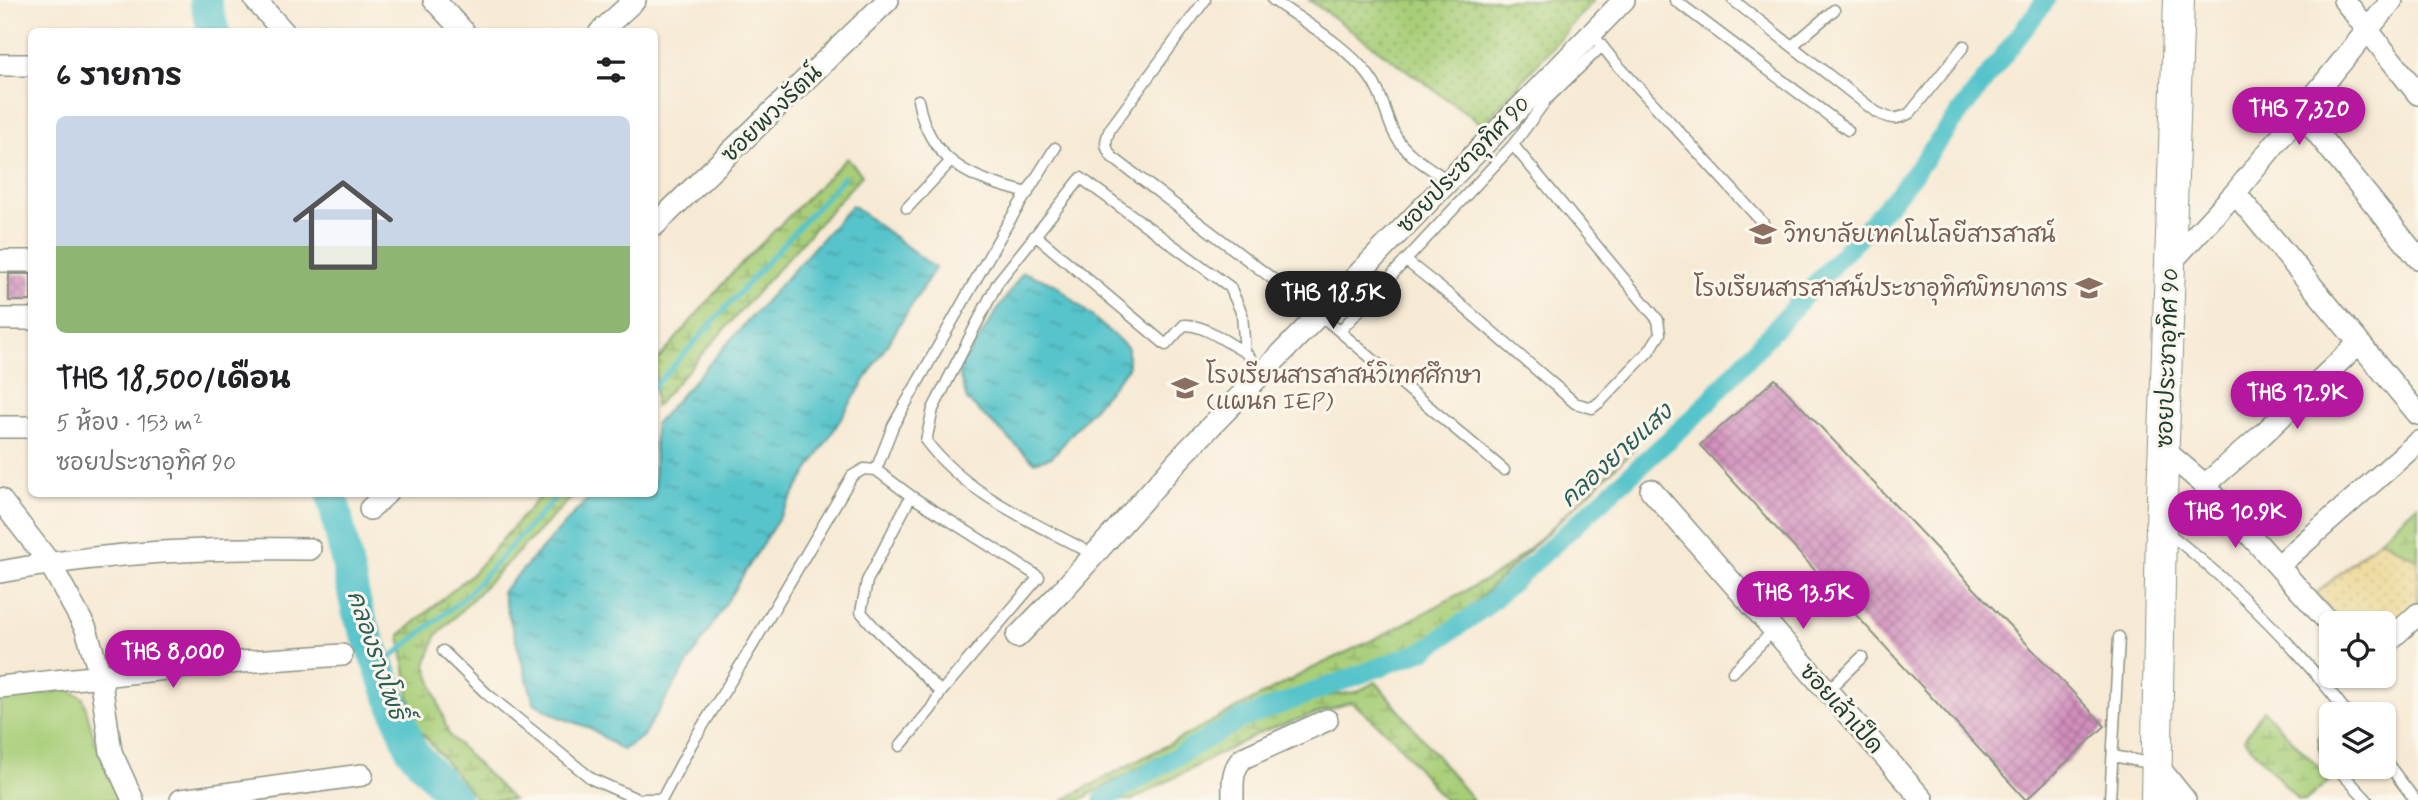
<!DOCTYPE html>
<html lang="th">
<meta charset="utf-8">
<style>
:root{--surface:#fff;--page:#f2f2f2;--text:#202124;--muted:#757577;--accent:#b5179e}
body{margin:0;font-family:Mynerve,"Playpen Sans Thai",sans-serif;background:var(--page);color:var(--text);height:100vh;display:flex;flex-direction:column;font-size:26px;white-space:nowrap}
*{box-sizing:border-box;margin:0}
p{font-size:23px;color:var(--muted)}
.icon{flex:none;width:38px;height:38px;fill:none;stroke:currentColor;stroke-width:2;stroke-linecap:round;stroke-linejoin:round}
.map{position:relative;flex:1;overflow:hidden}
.details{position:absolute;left:28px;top:28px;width:630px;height:469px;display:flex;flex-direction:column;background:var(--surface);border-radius:10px;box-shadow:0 2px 5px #0004}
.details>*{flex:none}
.buttons{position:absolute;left:2319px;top:611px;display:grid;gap:14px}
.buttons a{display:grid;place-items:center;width:77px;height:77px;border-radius:10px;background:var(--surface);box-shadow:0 2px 5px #0004;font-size:35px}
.price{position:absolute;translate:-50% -60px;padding:0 16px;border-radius:24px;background:var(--accent);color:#fff;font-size:23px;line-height:46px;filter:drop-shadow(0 2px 4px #0008)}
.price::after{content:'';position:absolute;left:50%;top:42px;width:21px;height:16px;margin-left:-10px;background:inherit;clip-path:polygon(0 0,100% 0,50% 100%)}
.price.current{background:#222;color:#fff}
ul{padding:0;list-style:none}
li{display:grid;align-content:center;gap:14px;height:371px;padding:0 28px}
li span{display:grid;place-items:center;height:217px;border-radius:10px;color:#555}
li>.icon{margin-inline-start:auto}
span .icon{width:126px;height:126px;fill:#fffc;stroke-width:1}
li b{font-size:30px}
h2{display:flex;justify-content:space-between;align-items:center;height:84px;padding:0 28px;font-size:30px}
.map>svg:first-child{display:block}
.grass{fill:url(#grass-dots);stroke:#648656;stroke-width:2}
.wetland{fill:url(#wetland-marsh);stroke:#648656;stroke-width:2}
.sand{fill:url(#sand-dots);stroke:#868c69;stroke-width:2}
.park{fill:#a8ce78;stroke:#648656;stroke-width:2}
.water{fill:url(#water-ripples);stroke:#3a807f;stroke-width:2}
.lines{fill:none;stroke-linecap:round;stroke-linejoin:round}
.stream{stroke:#56c4ca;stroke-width:5}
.canal{stroke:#56c4ca;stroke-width:19}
.river{stroke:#56c4ca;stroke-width:32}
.building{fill:url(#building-cross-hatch)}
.lane-casing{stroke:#8b9484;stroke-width:13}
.street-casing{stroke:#8b9484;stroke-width:24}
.secondary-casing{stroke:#8b9484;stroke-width:32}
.lane{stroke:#fff;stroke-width:10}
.street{stroke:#fff;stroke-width:21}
.secondary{stroke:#fff;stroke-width:30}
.labels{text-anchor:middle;stroke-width:6;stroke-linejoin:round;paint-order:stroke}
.street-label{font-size:23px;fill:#1f3d34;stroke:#fbf7ec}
.education-label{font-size:23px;fill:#785e54;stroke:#fbf7ec;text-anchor:start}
.water-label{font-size:24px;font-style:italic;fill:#2d5f5a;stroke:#fbf7ec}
</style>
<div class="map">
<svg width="2418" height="800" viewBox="0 0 2418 800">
<defs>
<pattern id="grass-dots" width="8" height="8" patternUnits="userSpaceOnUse" patternTransform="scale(1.75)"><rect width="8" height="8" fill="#a8ce78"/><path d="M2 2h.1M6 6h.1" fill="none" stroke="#88a863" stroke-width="1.8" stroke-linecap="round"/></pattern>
<pattern id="wetland-marsh" width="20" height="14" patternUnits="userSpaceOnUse" patternTransform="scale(1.75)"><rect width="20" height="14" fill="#a8ce78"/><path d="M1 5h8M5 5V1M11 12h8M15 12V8" fill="none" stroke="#88a863"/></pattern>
<pattern id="sand-dots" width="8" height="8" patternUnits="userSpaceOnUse" patternTransform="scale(1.75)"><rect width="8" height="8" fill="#eeda9e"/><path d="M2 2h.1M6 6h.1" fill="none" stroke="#ccbc89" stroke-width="1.8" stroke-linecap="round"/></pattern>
<pattern id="water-ripples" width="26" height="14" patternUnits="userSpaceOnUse" patternTransform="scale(1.75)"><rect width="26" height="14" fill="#56c4ca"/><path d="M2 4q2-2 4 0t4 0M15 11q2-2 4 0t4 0" fill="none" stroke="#47a0a5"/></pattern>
<pattern id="building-cross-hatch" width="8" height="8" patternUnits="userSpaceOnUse" patternTransform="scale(1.75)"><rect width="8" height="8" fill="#d28ebd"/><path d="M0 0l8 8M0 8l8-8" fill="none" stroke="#aa759a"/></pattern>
</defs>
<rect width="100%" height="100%" fill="#fbf7ec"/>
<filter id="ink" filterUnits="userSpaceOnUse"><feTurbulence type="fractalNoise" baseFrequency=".0143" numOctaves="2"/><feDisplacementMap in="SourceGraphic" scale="14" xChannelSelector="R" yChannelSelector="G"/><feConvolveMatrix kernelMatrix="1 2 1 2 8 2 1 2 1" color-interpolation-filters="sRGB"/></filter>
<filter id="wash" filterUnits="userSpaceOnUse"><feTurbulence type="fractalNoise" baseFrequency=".00686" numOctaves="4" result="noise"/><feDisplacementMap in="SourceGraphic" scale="28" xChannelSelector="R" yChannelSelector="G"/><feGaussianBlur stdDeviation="1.57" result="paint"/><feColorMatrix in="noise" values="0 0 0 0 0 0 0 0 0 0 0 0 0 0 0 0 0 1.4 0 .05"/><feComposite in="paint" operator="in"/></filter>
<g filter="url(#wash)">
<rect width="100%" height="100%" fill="#f7ead5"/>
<path class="grass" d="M1309,0h285l-111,125z"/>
<path class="wetland" d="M847,158l15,17 -207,232v-44l76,-89z
M1637,446l-187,181 -30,17 -194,77 -146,79h-17l250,-132 74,-35 115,-62 36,-30z
M542,494h33l-139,142 -10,29 23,70 64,65h-36l-64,-78 -13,-87 74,-63z
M2418,504v56l-38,-21z
M1376,682l97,118h-29l-50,-61 -42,-37 -89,29 -131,69h-23l146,-83 65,-20 36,-5z
M2263,710l68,70 -25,20h-8l-54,-61z"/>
<path class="sand" d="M2380,539l38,21v42l-34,31v-10h-43l-25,-29z"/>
<path class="park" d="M69,690l14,8 12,43 29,59h-124v-102z"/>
<path class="water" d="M852,205l83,63 -293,469 -20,13 -32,-22 -31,-11 -25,-14 -32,-111 90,-98h62l1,-70z
M1023,272l32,12 73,64v20l-76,89 -18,5 -67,-62 -9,-30z"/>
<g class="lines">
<path class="stream" d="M654,387l190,-210
M379,667l85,-69 95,-104"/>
<path class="canal" d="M1103,800l136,-80 186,-70 60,-43 212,-193 204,-224 145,-190"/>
<path class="river" d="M205,0l9,32
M332,494l25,116 55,141 43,49"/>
</g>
<g id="blocks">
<path class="building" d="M9,274h22v27h-22z
M1775,379l330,347 -79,74 -326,-355z"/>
</g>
</g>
<g filter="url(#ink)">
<use href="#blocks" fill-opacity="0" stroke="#8b9484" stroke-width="2"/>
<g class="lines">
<defs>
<path id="lane" d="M1205,0l-95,129c-5,12 -6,17 2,28l207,157 185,156
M1273,0c32,23 72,44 96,76 14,18 16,40 26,59 11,20 34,32 52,45
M1675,0l173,130
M1733,0l143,112c14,7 20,9 34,1l54,-67
M1591,32l23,29 149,162
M1792,46l42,-36
M1548,98l54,-52
M918,100c11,63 54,79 110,93
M907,208l43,-46
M1035,235l131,110 18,-20c22,0 41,17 61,27
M1405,260l48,38 122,105 17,5 9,-7 49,-51 10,-16 -2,-14 -145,-175 31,-42 10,-23
M1340,331l173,-186
M876,470l17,-44 112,-198 50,-80
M2166,531c67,53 130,115 182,183
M1094,555c-58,-32 -128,-60 -168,-114l7,-32 65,-127 83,-104 149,109 12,27 3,38 18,20
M443,651l44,43 105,85 45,20h25l30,-56 53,-85 107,-182 12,-7 12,1 35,26 128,81 -98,115 -67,-65 -13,-15 6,-31 44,-85
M1733,672l41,-42
M1827,691l35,-34
M2331,729c-11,11 -11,21 0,33
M900,746l31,-37 10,-17
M2113,756l42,8
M2384,759l31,41
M2335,766l32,34
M2110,800l9,-163"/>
<path id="street" d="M255,0l29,32
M434,0l30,32
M2344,0l74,94
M600,32l35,-32
M0,65h32
M2300,112l118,146
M2235,193l183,221
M654,226l234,-226
M0,261h32
M2170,263l65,-70 157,-193
M0,319h32
M0,427h32
M2164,450l41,35 126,140
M2205,485l57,-50 97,-92
M1651,490l272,310
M0,499l49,63 37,67 14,46 11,77 22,48
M370,509l16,-15
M2278,566l140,-124
M0,572c103,-20 205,-25 310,-23
M1017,637l44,-45 122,-137 441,-455
M2384,645l34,-31
M0,687l212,-23 130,-9
M2157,765l28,35
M181,800l181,-25
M1233,800c0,-16 -2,-30 10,-42l84,-38"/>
<path id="secondary" d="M2156,800l5,-273 18,-527"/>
</defs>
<use href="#lane" class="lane-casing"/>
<use href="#street" class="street-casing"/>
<use href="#secondary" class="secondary-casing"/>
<use href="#lane" class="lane"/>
<use href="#street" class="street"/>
<use href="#secondary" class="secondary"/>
</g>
</g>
<defs>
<symbol id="university-bare" viewBox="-9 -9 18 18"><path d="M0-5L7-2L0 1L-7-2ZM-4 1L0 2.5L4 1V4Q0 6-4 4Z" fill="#8d6e63" stroke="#fbf7ec" stroke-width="2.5" paint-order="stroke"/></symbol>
<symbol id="school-bare" viewBox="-9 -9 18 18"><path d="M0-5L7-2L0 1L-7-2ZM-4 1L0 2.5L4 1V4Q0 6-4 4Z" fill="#8d6e63" stroke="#fbf7ec" stroke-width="2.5" paint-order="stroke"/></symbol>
</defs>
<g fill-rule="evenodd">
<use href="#university-bare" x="1744" y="215" width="38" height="38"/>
<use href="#school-bare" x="2070" y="269" width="38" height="38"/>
<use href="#school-bare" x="1166" y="369" width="38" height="38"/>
</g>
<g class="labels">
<g class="street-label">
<text transform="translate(771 113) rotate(-44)" y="8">ซอยพวงรัตน์</text>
<text transform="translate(1463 164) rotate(-46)" y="8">ซอยประชาอุทิศ 90</text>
<text transform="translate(2167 358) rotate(-88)" y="8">ซอยประชาอุทิศ 90</text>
<text transform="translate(1842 708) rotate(48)" y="8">ซอยเล้าเป็ด</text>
</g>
<g class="education-label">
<text x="1784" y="242">วิทยาลัยเทคโนโลยีสารสาสน์</text>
<text x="2068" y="296" text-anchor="end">โรงเรียนสารสาสน์ประชาอุทิศพิทยาคาร</text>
<text x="1206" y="383">โรงเรียนสารสาสน์วิเทศศึกษา<tspan x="1206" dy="26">(แผนก IEP)</tspan></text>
</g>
<g class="water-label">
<text transform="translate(1616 455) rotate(-42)" y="8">คลองยายแสง</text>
<text transform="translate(377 655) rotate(71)" y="8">คลองรางโพธิ์</text>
</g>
</g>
</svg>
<div class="buttons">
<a><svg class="icon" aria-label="locate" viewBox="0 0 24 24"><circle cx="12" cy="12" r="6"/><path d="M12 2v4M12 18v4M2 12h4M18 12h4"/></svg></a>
<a><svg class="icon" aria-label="layers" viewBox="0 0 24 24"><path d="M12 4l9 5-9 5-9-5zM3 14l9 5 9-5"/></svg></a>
</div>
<b class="price" style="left:2299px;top:147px">THB 7,320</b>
<b class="price current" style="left:1333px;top:331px">THB 18.5K</b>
<b class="price" style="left:2297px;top:431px">THB 12.9K</b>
<b class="price" style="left:2235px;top:550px">THB 10.9K</b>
<b class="price" style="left:1803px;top:631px">THB 13.5K</b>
<b class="price" style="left:173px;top:690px">THB 8,000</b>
<section class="details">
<h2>6 รายการ<svg class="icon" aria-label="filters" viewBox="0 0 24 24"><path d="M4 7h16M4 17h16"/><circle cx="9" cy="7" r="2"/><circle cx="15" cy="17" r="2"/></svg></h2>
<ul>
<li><span style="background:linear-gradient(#c9d6e8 60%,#8fb573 0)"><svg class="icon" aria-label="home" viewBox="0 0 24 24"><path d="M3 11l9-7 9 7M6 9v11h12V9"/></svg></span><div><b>THB 18,500/เดือน</b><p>5 ห้อง · 153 m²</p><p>ซอยประชาอุทิศ 90</p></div></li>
</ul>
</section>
</div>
